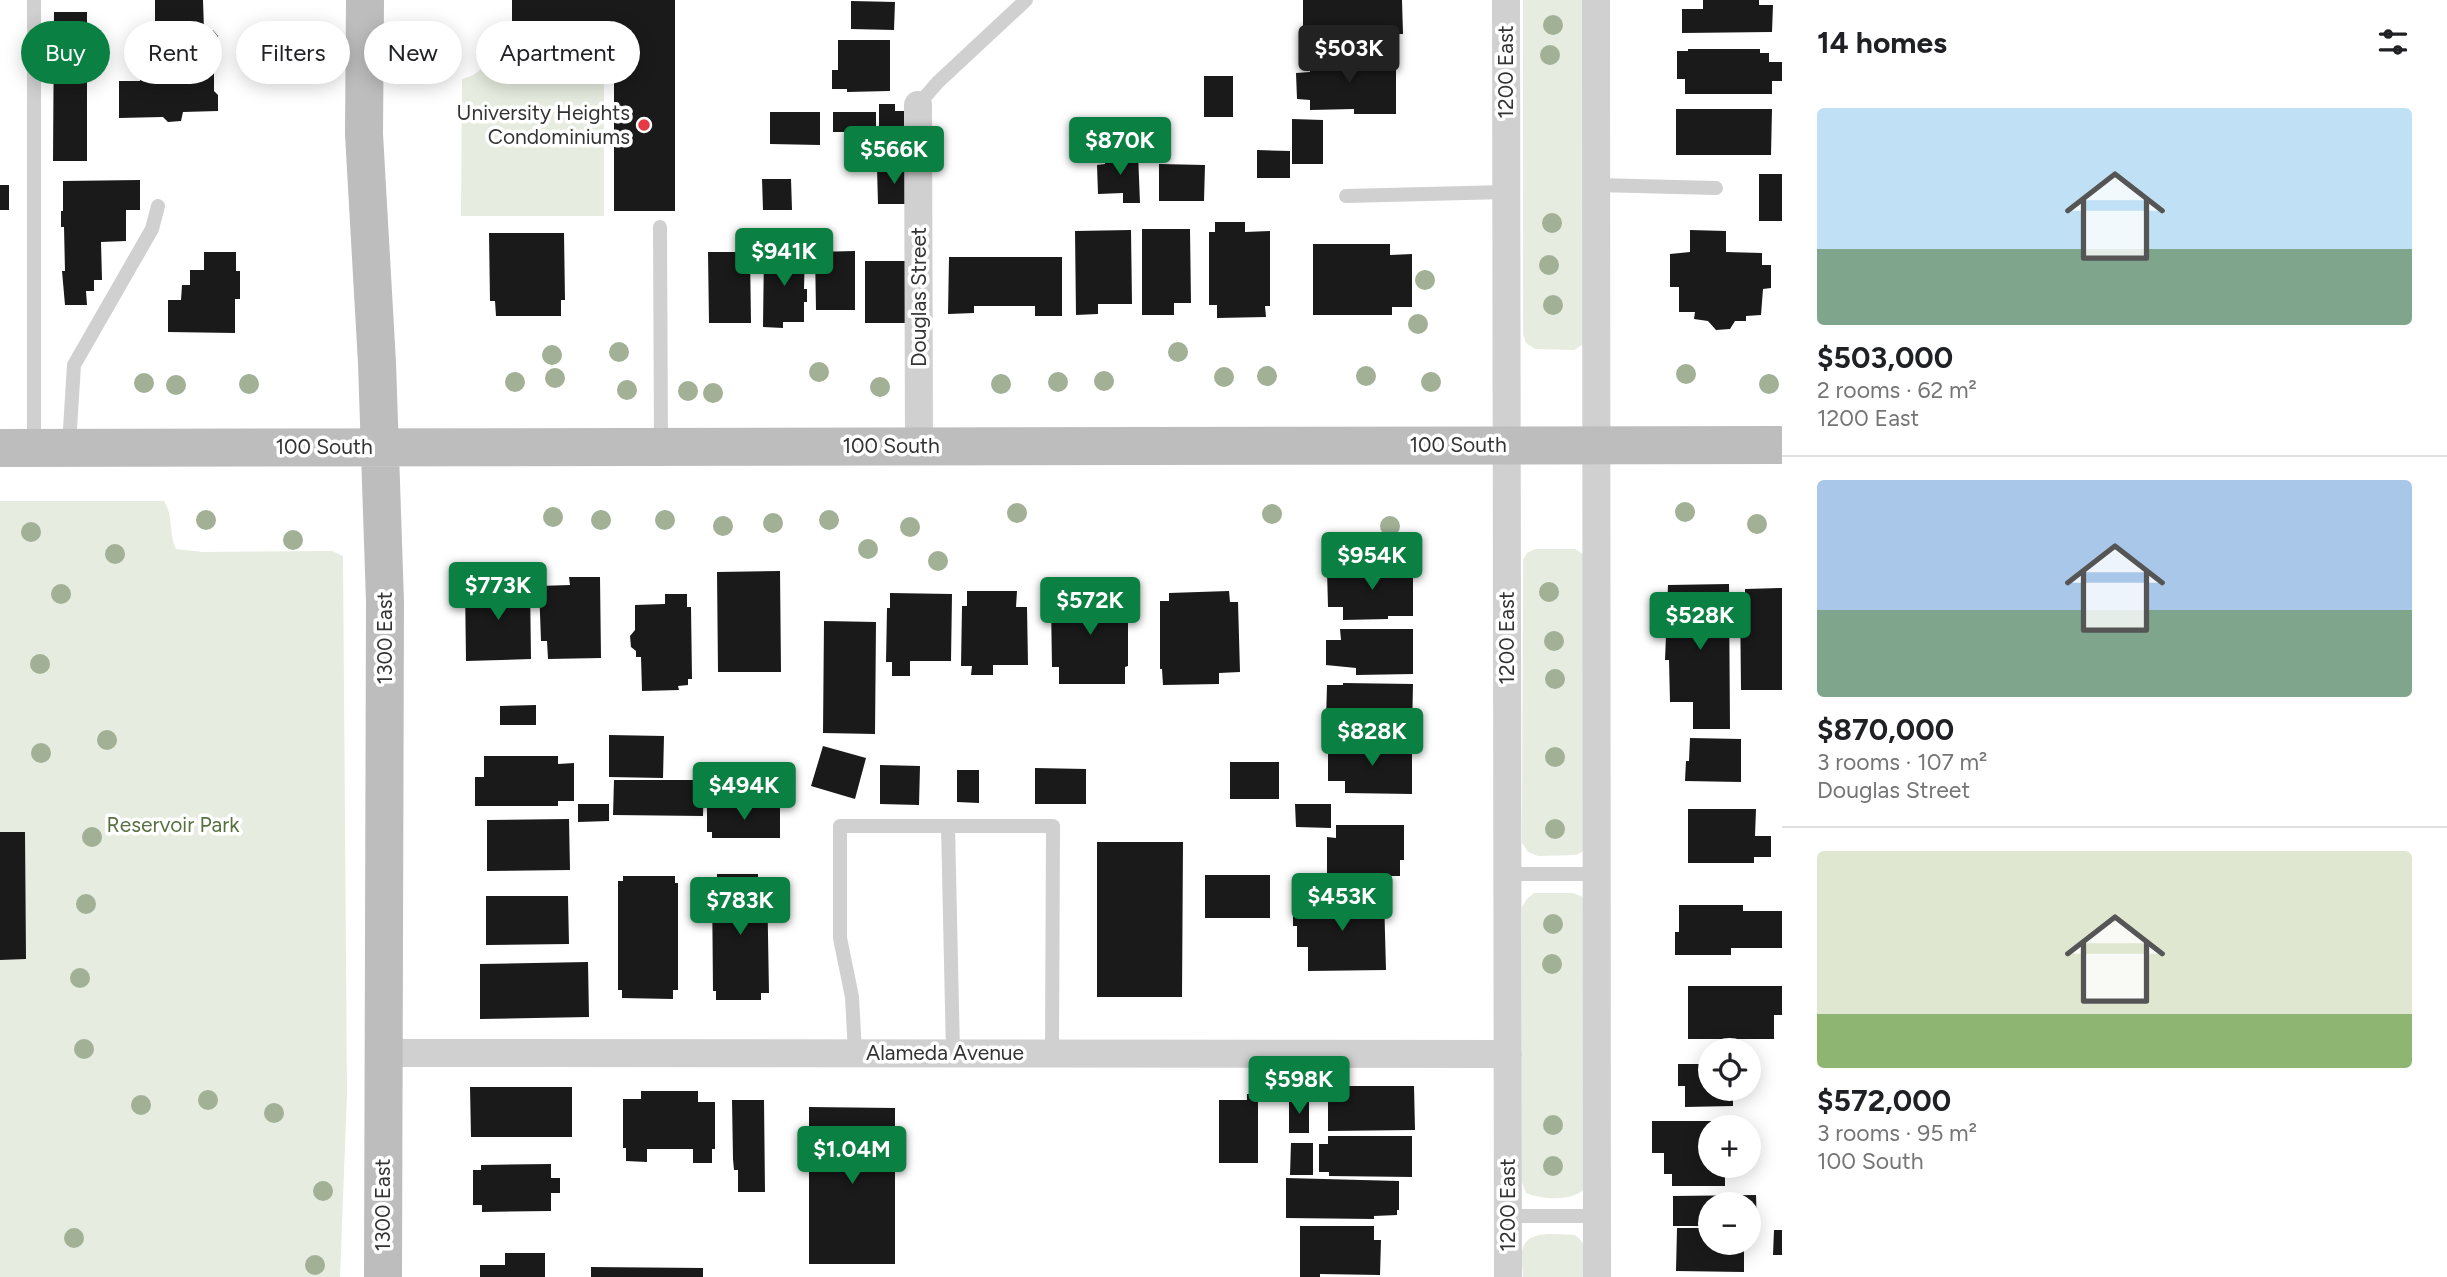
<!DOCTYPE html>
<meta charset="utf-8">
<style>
:root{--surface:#fff;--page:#f2f2f2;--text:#202124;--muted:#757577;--line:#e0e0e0;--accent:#0b8043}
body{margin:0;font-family:Figtree,sans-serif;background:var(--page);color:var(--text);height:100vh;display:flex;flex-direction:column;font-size:26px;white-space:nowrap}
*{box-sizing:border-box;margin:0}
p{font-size:23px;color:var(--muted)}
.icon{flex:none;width:38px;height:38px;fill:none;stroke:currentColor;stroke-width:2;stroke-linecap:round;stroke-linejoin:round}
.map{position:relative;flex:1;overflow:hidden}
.panel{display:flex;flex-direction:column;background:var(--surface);width:665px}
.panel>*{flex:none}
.top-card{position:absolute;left:21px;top:21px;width:665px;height:63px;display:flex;gap:14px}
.buttons{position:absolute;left:1698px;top:1038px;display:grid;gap:14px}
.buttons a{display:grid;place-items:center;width:63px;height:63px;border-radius:50%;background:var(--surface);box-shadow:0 4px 18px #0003;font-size:35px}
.price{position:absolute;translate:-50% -60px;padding:0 16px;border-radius:7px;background:var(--accent);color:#fff;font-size:23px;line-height:46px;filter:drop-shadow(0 2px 4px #0008)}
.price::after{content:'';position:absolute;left:50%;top:42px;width:21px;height:16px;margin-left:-10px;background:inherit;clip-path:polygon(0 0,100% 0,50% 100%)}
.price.selected{background:#222;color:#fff}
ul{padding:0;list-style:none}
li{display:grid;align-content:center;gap:14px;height:371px;padding:0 35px}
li+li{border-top:2px solid var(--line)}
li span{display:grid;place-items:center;height:217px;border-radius:7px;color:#555}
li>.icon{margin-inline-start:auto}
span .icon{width:126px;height:126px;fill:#fffc;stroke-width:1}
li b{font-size:30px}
h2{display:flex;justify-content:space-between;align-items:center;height:84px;padding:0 35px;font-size:30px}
.pill{padding:0 24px;border-radius:32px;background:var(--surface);box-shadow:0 4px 18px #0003;font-size:24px;line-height:63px}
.pill.selected{background:var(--accent);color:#fff}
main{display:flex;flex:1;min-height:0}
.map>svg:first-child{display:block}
.green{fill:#e6ecdf}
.building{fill:#1a1a1a}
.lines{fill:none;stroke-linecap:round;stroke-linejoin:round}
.service{stroke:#d0d0d0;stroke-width:14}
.minor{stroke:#d0d0d0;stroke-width:28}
.secondary{stroke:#bdbdbd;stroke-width:38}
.tree{fill:#a2b095}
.poi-dot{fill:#e63946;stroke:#fff;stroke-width:2.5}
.labels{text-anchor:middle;stroke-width:7;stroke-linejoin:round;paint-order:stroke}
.street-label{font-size:21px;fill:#333;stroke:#fff}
.poi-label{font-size:21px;fill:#333;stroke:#fff;text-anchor:end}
.park-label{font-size:21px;fill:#56703f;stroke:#fff}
</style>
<main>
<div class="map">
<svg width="1782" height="1277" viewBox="0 0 1782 1277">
<rect width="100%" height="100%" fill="#fff"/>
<path class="green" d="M1523,0h65l-1,337 -5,8 -8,5 -39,-1 -9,-6 -3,-9z
M490,54l114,2v160h-143l1,-137c16,-4 21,-11 28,-25z
M0,501h164c10,16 4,30 12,48l27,3 120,-1h9l11,5 4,538 -7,183h-340z
M1535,549h40l8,5 4,291 -5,7 -6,3 -38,1 -10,-4 -6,-9 1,-283 4,-7z
M1534,893h39l10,4 4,289c-11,16 -44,14 -61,7l-4,-11v-275l5,-8z
M1575,1235c15,11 12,25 12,42h-64c0,-9 -3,-21 0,-29 5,-19 38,-13 52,-13z"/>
<path class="building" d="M155,0h48l1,30h9l5,6v15h-4v40l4,4v16l-35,1 -2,9 -13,1 -5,-5 -44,1v-37h21v-8l-9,-1v-11h16v-20h8z
M512,0h163v211h-61v-173h-102z
M1303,0h99l1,34 -100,1z
M1703,0h56v5h14l-1,27 -90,1v-24h21z
M851,1l44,1 -1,28 -43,-1z
M54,12h33v149h-34z
M838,40h52v51l-43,1v-3h-15v-19h6z
M1688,49h72v4h9v9h13v19h-10v13h-87v-15h-8v-28h11z
M1382,55v14l14,-1v46h-42v-5l-44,1v-10l-13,-1 -1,-26 14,-1v-16z
M1204,76h29v41h-29z
M879,104h16v7h9v43h-25z
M1676,109h96l-1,46h-95z
M770,112h50v33l-50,-1z
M833,112h43v20h-43z
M1292,119l31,1v44h-31z
M1257,150l33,1v27h-33z
M1138,153l2,50h-17v-10l-25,1 -1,-29 8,-1v-10z
M1159,164l46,1 -1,36h-45z
M877,168h34v36h-33z
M1759,174h23v47h-23z
M762,179h29l1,31h-29z
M140,180v30h-14v31l-25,1 1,38h-8v11h-8l1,14h-22l-3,-34h3l-1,-44h-3v-16h2v-30z
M0,185h9v25h-9z
M1215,222h30v10l25,-1v75h-5l1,11 -49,1v-13h-8v-73h6z
M1142,229h48l1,74h-17v12h-32z
M1131,230l1,74h-34v10l-22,1 -1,-84z
M1690,230l36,1v21l36,1v12h9v23l-8,1 -2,26 -15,1v5h-11l-5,8 -14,1 -8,-9 -14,-2 1,-7h-16v-25h-9v-33l20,-2z
M489,233h75l1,67h-4v16h-65l-1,-15h-5z
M1313,244h77v11l22,-1v53h-20v8h-79z
M764,250l41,1 -1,38h3v13h-3v20h-21v6l-20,-1z
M855,251v59h-39l-1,-58z
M204,252h32v19h4v28h-5v34l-67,-1v-32h13l1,-15h8v-15h14z
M708,252h42l1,71h-42z
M949,257h113v59h-27v-10h-61v7l-26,1z
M865,261h44v62h-44z
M1413,566v50h-25v3l-45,1v-13h-15l-1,-37h17v-3z
M780,571l1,101h-63l-1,-100z
M569,577h31l1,81 -53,1 -1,-18h-6l-2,-55 31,-1z
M530,584l1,75 -65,2 -1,-76z
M1729,584l1,145h-37v-27h-23l-1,-42h-4l3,-75z
M1782,588v102h-41l-1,-93h5v-8z
M1059,590h64v15h5v61l-3,1v17h-66v-17h-7l-1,-63h8z
M967,591h50l-1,16h11l1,58h-35v10h-22l1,-9h-11l1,-60h5z
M1229,591l1,11h8l2,70 -21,1v11l-56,1 -1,-16h-2v-68h9v-8z
M890,593l62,1 -1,67h-41v15h-18v-14h-6l1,-54h3z
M665,594h22v13h4l1,72h-4v6l-10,1 1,4 -37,1 -1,-34h-5v-6l-5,-4 -1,-11 5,-6v-25l30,-1z
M824,621l52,1 -1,112 -52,-1z
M1340,629h73v45l-57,1v-7l-30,-3v-25h15z
M1343,683l70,1 -1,50 -69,-2v-11l-17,-1 1,-35h16z
M536,705v20h-36v-19z
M609,735l55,1 -1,42 -54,-1z
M1690,738l51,1v43l-56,-1 1,-20h3z
M1342,745h70v49l-67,-1v-12h-17v-34l14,1z
M823,746l43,12 -11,41 -44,-13z
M484,756h74v8l16,-1v38h-16v5h-83v-29h9z
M1230,762h49v37h-49z
M741,764h50v40h-50z
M880,765l40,1 -1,39 -39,-1z
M1035,768l51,1v35h-51z
M957,770h22v33l-22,-1z
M614,780h90l-1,36 -90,-1z
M578,804h31v17l-31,1z
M1295,804h36v24l-35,-1z
M780,806v32h-68v-6h-5v-25z
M1688,809h68l-1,27h16v21h-17v6h-66z
M569,819l1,51 -83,1v-51z
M1336,825h68v35h-4v16h-64v-3h-9v-36l9,1z
M0,832h25l1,127 -26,1z
M1097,842h86l-1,155h-85z
M717,874h41v3h9l2,116h-8v7h-45v-9h-3l-1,-110h5z
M1205,875h65v43h-65z
M623,876h52v7h3v107h-5v9l-51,-1v-8h-4v-109h5z
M486,896h82l1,48 -83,1z
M1384,897l2,73 -78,1v-24h-11v-21h-4v-27z
M1679,905h64v6h39v37h-51v7h-56v-23h4z
M588,962l1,55 -109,2v-55z
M1688,986h94v29h-8v24h-86z
M1706,1055h4v33h20v4h3v14l-48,1v-21h-7v-22h28z
M1328,1086h86l1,44 -87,1z
M470,1087h102v50h-101z
M641,1091h57v11h17v47h-3v14h-19v-14h-46v13l-21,-1v-13h-3v-49h18z
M1247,1094h11v69h-39v-63h28z
M1289,1099h20v34h-20z
M732,1100h32l1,92h-27v-22h-4l-1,-11z
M809,1107l86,1v156h-86z
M1652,1121h66v6h-8v39h15v20h-53v-12h-8v-21h-12z
M1328,1136h84v41l-83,-1v-4h-10v-28h9z
M1291,1143h22v32h-23z
M551,1164v14h9v15h-9v18l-69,1v-7h-9v-35h8v-5z
M1286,1178l113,3v29h-2v5l-23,1v3l-88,-1z
M1756,1195l1,31h-9v-22h-38v22h-37v-30z
M1300,1226h74v14h7l-1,35 -60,-1v3h-20z
M1677,1228h33v14h34v30l-68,-1z
M1774,1230h8v25h-9z
M505,1253h40v24h-65v-12h25z
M591,1267l112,1v9h-112z"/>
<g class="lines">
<path class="service" d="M34,0v447
M918,105l20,-23 88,-82
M1596,185l120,3
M1346,196l160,-4
M660,227l1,218
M69,445l5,-80 78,-136 6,-23
M948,826l5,227
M1507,874h89
M855,1053l-3,-56 -12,-59v-112h213l-1,227
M1508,1216h89"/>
<path class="minor" d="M1506,0l2,1277
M1596,0l1,1277
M918,105l1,341
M383,1053l1125,1"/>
<path class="secondary" d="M365,0l-1,134 13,229 8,239 -2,675
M0,448l1782,-3"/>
</g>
<g class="tree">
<circle cx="1553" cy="25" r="10"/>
<circle cx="1550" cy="55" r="10"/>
<circle cx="1552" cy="223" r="10"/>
<circle cx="1549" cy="265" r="10"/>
<circle cx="1425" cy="280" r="10"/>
<circle cx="1553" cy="305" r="10"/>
<circle cx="1418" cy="324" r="10"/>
<circle cx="619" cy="352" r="10"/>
<circle cx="1178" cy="352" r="10"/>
<circle cx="552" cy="355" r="10"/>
<circle cx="819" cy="372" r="10"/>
<circle cx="1686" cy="374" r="10"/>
<circle cx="1267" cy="376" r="10"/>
<circle cx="1366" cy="376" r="10"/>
<circle cx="1224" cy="377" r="10"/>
<circle cx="555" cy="378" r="10"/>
<circle cx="1104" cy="381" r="10"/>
<circle cx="515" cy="382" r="10"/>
<circle cx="1058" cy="382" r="10"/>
<circle cx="1431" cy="382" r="10"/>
<circle cx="144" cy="383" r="10"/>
<circle cx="249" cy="384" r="10"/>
<circle cx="1001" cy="384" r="10"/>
<circle cx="1769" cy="384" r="10"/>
<circle cx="176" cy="385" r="10"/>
<circle cx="880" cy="387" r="10"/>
<circle cx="627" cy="390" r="10"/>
<circle cx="688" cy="391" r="10"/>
<circle cx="713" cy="393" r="10"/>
<circle cx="1685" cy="512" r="10"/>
<circle cx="1017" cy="513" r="10"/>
<circle cx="1272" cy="514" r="10"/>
<circle cx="553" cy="517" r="10"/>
<circle cx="206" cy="520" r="10"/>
<circle cx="601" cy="520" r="10"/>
<circle cx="665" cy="520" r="10"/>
<circle cx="829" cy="520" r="10"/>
<circle cx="773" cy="523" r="10"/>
<circle cx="1757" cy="524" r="10"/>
<circle cx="723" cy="526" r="10"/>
<circle cx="1390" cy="526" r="10"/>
<circle cx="910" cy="527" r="10"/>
<circle cx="31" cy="532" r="10"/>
<circle cx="293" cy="540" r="10"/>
<circle cx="868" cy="549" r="10"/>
<circle cx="115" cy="554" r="10"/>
<circle cx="938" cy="561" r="10"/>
<circle cx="1549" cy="592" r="10"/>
<circle cx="61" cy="594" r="10"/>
<circle cx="1554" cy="641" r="10"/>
<circle cx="40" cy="664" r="10"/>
<circle cx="1555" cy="679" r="10"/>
<circle cx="107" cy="740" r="10"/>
<circle cx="41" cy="753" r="10"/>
<circle cx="1555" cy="757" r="10"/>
<circle cx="1555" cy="829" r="10"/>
<circle cx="92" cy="837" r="10"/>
<circle cx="86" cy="904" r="10"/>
<circle cx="1553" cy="924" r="10"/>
<circle cx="1552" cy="964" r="10"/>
<circle cx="80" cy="978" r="10"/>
<circle cx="84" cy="1049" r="10"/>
<circle cx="208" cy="1100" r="10"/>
<circle cx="141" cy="1105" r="10"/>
<circle cx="274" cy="1113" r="10"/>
<circle cx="1553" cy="1125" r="10"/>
<circle cx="1553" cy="1166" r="10"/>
<circle cx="323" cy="1191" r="10"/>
<circle cx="74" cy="1238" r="10"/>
<circle cx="315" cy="1265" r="10"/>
</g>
<circle class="poi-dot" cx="644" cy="125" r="7"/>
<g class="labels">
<g class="street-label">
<text transform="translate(1506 72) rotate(-90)" y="7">1200 East</text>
<text transform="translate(919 297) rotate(-90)" y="7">Douglas Street</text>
<text x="1458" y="452">100 South</text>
<text x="891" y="453">100 South</text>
<text x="324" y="454">100 South</text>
<text transform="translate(385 638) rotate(-90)" y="7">1300 East</text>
<text transform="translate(1507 638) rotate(-90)" y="7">1200 East</text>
<text x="945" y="1060">Alameda Avenue</text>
<text transform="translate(383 1205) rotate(-90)" y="7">1300 East</text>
<text transform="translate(1508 1205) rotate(-90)" y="7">1200 East</text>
</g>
<g class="poi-label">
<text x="630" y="120">University Heights<tspan x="630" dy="24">Condominiums</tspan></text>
</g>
<g class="park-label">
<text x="173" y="832">Reservoir Park</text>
</g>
</g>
</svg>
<div class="buttons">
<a><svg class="icon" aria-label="locate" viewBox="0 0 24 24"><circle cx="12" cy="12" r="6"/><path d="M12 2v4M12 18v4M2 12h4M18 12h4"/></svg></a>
<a>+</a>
<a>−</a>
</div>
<b class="price selected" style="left:1349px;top:85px">$503K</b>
<b class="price" style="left:1120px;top:177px">$870K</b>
<b class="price" style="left:894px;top:186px">$566K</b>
<b class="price" style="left:784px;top:288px">$941K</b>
<b class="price" style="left:1372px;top:592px">$954K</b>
<b class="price" style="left:498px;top:622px">$773K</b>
<b class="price" style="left:1090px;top:637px">$572K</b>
<b class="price" style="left:1700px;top:652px">$528K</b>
<b class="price" style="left:1372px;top:768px">$828K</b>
<b class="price" style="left:744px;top:822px">$494K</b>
<b class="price" style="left:1342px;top:933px">$453K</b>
<b class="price" style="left:740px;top:937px">$783K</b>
<b class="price" style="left:1299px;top:1116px">$598K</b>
<b class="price" style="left:852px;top:1186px">$1.04M</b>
<div class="top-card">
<a class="pill selected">Buy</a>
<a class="pill">Rent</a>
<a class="pill">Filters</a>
<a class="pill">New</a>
<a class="pill">Apartment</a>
</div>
</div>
<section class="panel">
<h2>14 homes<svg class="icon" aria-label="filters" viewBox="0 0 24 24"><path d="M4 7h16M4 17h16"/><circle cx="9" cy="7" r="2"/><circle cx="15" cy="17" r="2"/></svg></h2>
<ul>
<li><span style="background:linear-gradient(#bfe0f5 65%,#7fa58c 0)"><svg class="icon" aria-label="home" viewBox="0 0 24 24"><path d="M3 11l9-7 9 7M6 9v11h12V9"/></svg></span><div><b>$503,000</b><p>2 rooms · 62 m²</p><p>1200 East</p></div></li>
<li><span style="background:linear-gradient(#a9c7e8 60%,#7fa58c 0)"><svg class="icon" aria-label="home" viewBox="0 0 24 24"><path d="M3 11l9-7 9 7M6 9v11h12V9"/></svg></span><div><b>$870,000</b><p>3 rooms · 107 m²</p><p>Douglas Street</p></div></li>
<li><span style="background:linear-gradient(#dfe7d0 75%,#8fb573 0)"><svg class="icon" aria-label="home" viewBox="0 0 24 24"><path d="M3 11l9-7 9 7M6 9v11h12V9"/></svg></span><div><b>$572,000</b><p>3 rooms · 95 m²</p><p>100 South</p></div></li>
</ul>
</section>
</main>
